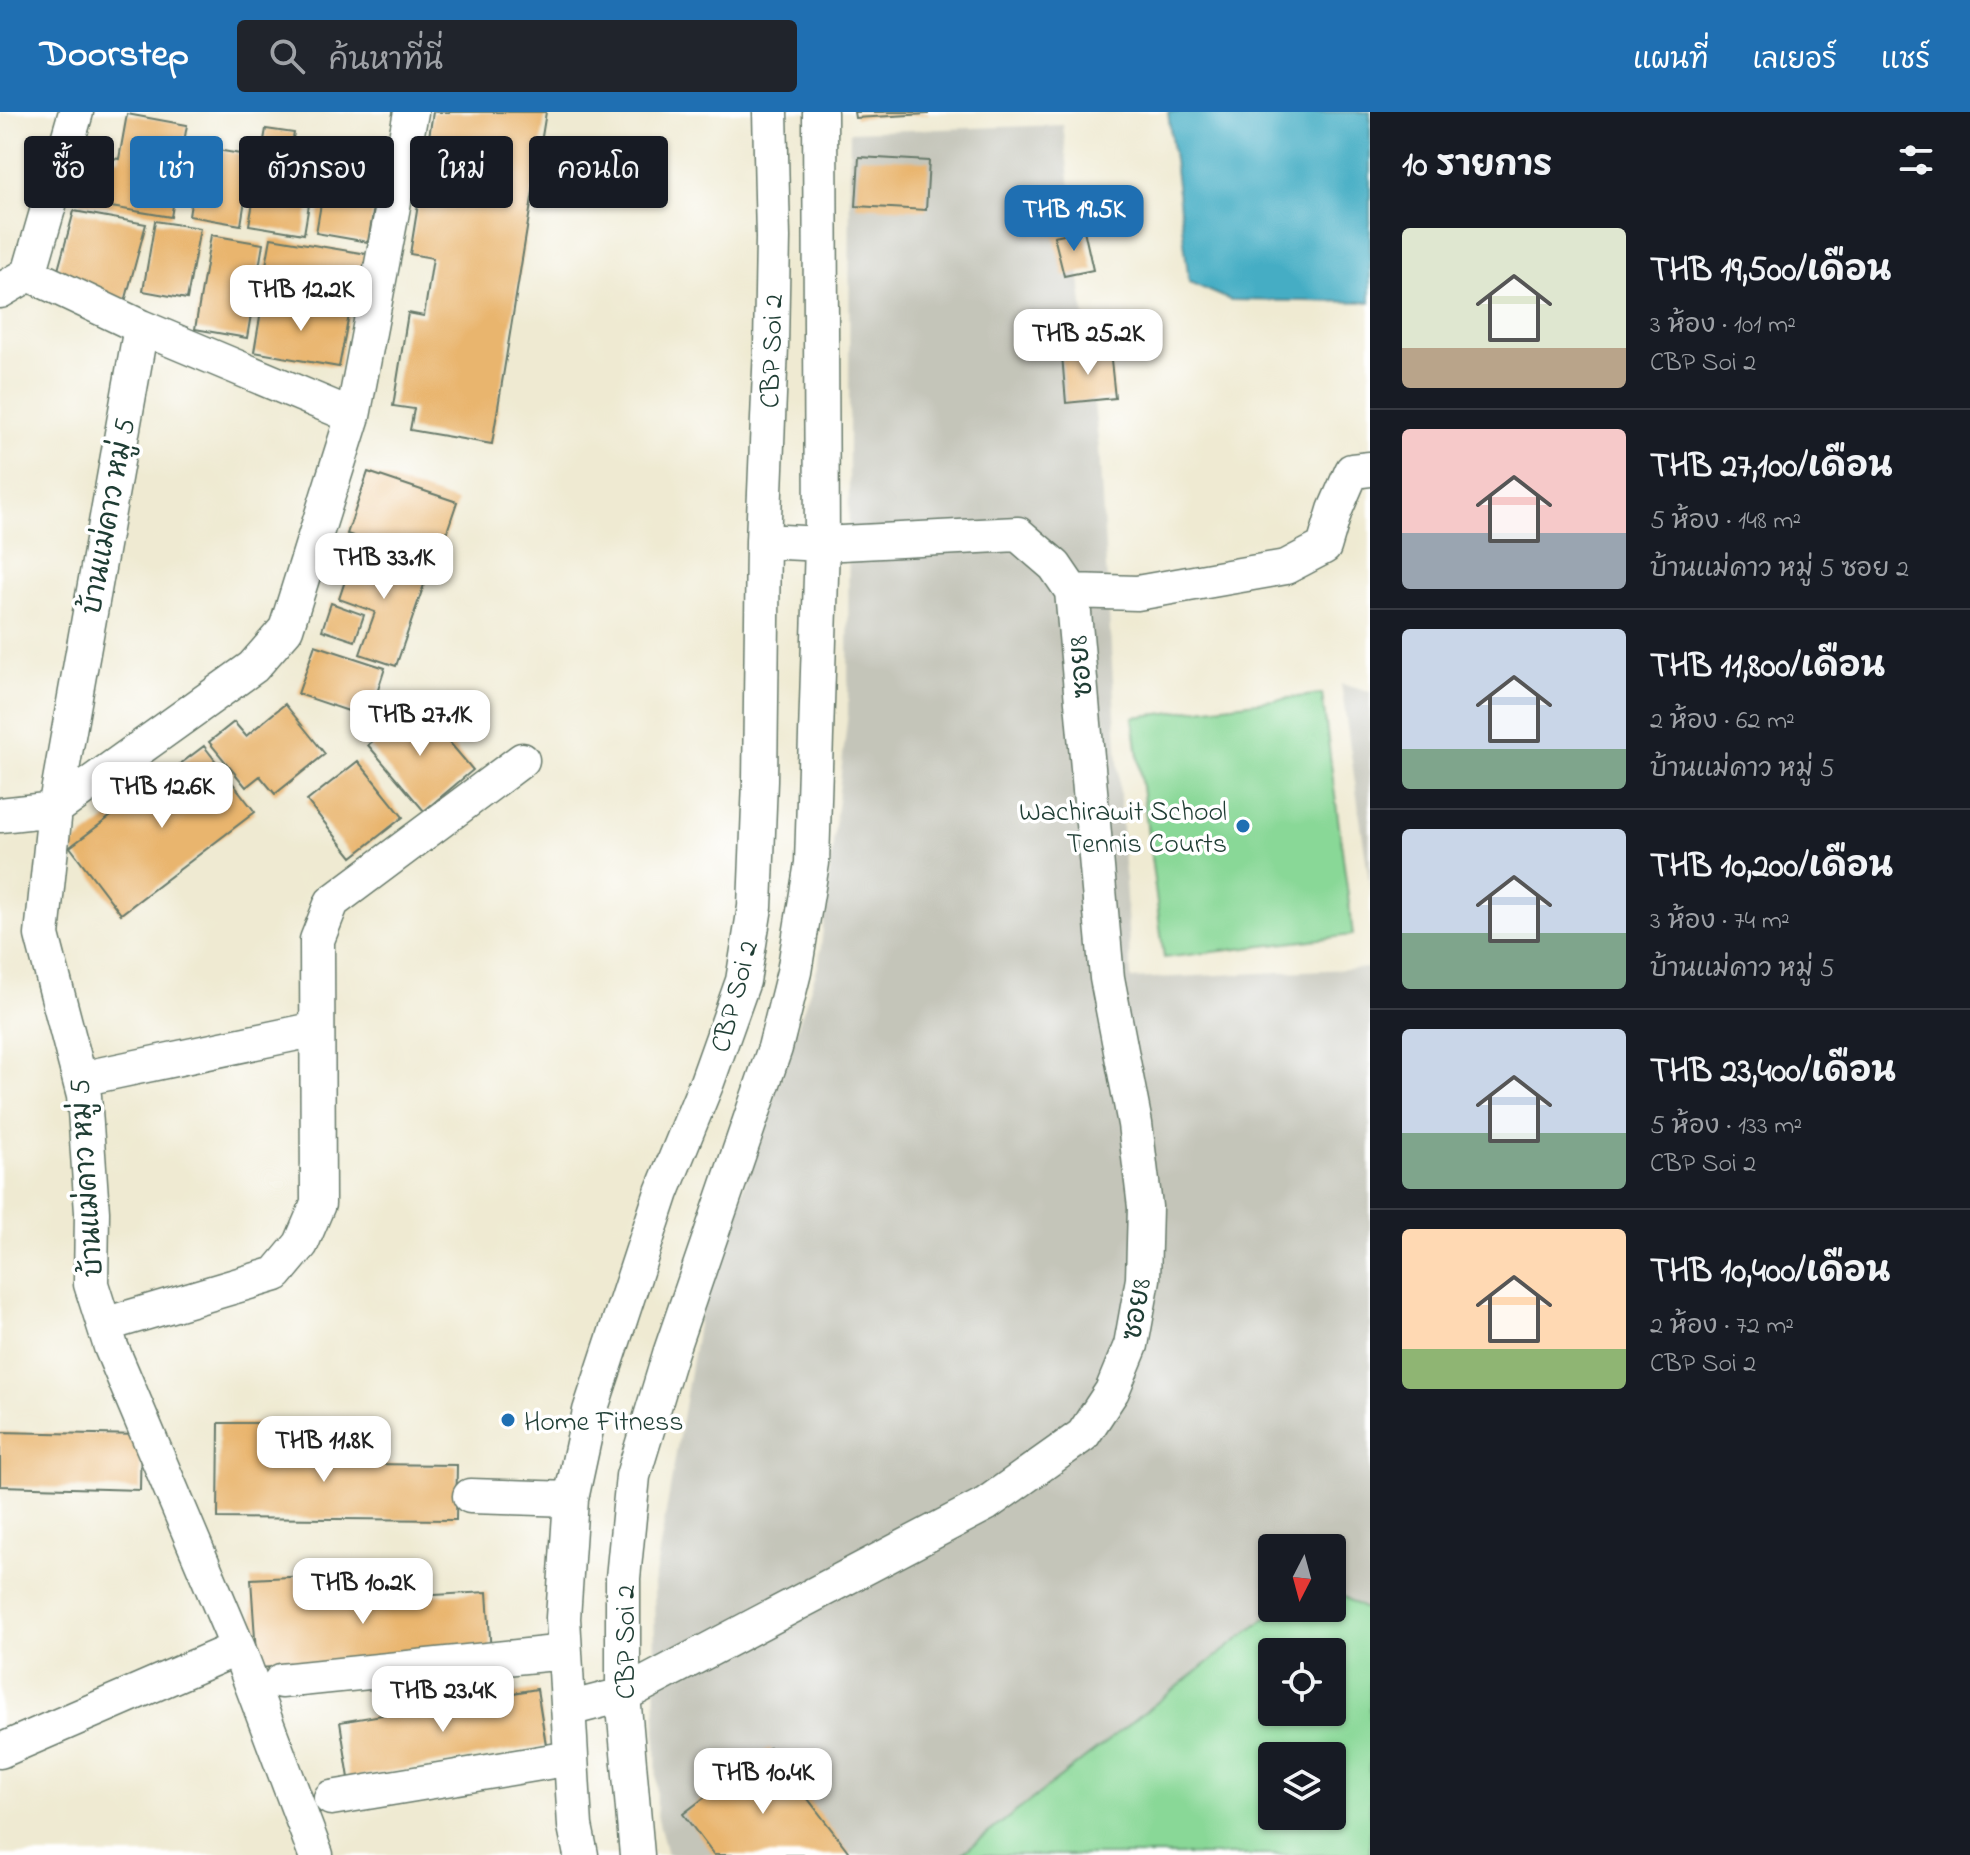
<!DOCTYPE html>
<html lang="th">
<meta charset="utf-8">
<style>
:root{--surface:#171b24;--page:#20242c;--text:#f1f3f6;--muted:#9ea1a6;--line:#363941;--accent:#1f6fb2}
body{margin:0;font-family:"Indie Flower","Playpen Sans Thai",sans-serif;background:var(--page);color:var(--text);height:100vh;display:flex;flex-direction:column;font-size:30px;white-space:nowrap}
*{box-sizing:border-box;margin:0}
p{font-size:26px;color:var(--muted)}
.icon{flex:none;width:44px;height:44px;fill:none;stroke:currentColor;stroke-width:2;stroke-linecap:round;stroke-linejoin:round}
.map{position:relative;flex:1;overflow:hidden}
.panel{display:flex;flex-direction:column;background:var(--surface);width:600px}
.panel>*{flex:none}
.hud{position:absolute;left:24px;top:24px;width:760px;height:72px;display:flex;gap:16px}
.needle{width:52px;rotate:186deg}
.buttons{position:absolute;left:1258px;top:1422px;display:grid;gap:16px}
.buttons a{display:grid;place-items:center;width:88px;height:88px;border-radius:8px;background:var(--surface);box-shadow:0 2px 6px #0004;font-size:40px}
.price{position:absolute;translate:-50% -68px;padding:0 18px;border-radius:16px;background:#fff;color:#222;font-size:26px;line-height:52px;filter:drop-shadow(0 2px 4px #0008)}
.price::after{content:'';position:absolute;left:50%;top:48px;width:24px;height:18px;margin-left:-12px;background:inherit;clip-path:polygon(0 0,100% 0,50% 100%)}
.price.selected{background:var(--accent);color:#fff}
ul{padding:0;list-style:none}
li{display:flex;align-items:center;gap:24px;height:200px;padding:0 32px}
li+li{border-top:2px solid var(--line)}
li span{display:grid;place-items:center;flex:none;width:224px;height:160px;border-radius:8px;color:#555}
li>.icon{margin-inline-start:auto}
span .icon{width:96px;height:96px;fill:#fffc;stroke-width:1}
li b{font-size:34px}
h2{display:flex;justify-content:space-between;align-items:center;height:96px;padding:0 32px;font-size:34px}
.pill{padding:0 28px;border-radius:8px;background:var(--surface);box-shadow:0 2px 6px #0004;font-size:28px;line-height:72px}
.pill.selected{background:var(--accent);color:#fff}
header{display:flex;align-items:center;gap:48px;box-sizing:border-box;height:112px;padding:0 40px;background:var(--accent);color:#fff}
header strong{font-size:38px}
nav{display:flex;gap:44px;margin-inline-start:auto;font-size:28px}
.search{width:560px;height:72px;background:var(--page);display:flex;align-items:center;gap:20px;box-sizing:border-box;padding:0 28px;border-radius:8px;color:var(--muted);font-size:30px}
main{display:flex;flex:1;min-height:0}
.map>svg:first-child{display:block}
.industrial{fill:#c4c5b9}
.green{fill:#89d897;stroke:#548a66;stroke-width:2;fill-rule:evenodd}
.water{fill:#44adc4;stroke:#32757c;stroke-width:2}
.building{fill:#e9b56e}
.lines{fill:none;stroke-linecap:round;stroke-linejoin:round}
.street-casing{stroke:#687a6b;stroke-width:37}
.street{stroke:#fff;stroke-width:34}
.poi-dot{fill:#1f6fb2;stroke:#fff;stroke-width:3}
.labels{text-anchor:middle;stroke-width:7;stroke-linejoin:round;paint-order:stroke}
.street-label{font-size:28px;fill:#1f3d34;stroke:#fff}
.poi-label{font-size:28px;fill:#1f3d34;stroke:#fff;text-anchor:end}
</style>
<header>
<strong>Doorstep</strong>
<div class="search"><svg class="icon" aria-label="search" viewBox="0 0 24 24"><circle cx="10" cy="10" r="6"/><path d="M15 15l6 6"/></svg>ค้นหาที่นี่</div>
<nav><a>แผนที่</a><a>เลเยอร์</a><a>แชร์</a></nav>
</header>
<main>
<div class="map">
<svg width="1370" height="1743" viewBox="0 0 1370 1743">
<rect width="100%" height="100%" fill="#fff"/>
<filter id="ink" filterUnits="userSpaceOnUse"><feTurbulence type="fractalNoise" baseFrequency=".0125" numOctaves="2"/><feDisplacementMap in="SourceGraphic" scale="16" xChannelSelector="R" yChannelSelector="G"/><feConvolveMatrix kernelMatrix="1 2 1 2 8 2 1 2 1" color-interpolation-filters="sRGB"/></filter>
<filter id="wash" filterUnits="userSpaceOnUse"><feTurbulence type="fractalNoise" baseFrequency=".006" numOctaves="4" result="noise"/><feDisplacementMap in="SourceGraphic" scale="32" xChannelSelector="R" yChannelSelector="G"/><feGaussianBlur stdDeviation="1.8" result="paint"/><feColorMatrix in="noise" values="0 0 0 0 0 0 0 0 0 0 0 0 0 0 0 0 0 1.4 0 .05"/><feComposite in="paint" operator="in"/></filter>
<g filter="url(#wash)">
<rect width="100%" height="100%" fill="#efead2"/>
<path class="industrial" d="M1063,13l36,324 32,530 239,-11v644l-38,-22v-42h-60v60h7l-319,247h-293l-10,-40 -3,-233 45,-263 120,-356 29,-250 2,-581z
M1341,572l29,8v196z"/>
<path class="green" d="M1322,582l31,241 -189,23 -31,-241z
M1332,1478l38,22v243h-410l319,-247h53zM1272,1540h60v60h-60zM1272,1644h60v60h-60z"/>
<path class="water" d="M1168,0h202v190l-140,-2 -41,-18z"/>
<g id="blocks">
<path class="building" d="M433,0h113l-54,332 -82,-14 4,-21 -21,-3 15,-93 16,3 9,-58 -23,-4z
M854,0h74v2l-73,4z
M127,2l60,11 -16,92 -90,-15 8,-48 30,5z
M266,17l28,4 -6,32 27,4 -11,65 -55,-9z
M200,35l52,9 -11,69 -52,-9z
M329,45l52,9 -13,76 -52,-9z
M859,45l70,4 -3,49 -70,-4z
M74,99l72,13 -21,78 -70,-21z
M155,109l45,7 -13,71 -44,-8z
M1084,118l9,40 -29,6 -10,-40z
M211,123l52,9 -16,94 -52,-9z
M271,126l102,17 -10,55 -102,-17z
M263,188l86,15 -10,52 -85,-15z
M1110,239l5,47 -49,5 -4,-48z
M368,360l89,30 -21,62 -89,-30z
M356,436l72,25 -32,93 -36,-12 15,-42 -36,-13z
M331,491l33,12 -9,26 -33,-11z
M315,533l70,23 -16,50 -71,-24z
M285,592l40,50 -50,40 -15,-18 -14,11 -37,-45 25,-20 12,14z
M417,592l56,66 -49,41 -56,-66z
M204,634l51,66 -134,102 -51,-67z
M358,649l45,56 -51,40 -45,-56z
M219,1311h55v40l183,2 -1,55 -238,-2z
M0,1320l141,3 -1,55 -140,-4z
M309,1464l1,26 177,-10 4,62 -234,14 -6,-89z
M537,1577l9,56 -197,33 -9,-56z
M769,1636l82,107h-137l-31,-41z"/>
</g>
</g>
<g filter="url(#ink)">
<use href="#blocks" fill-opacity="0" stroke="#687a6b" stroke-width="2"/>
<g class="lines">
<defs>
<path id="street" d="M29,162l112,53 212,89
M0,179l29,-17 47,-162
M141,215l-86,482 -13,126 42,161 8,116 -1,72 20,63 127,301 78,207
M763,429l59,3 196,-10 37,32 17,25 65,2 149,-26 38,-20 11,-37 17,-39 18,-2
M0,703l55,-6 198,-142 33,-38 67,-213 58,-304
M80,967l237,-50
M104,1213l172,-51 25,-30 17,-40 -1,-264 15,-38 190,-142
M470,1384l101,3
M281,1569l284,-29
M568,1597l55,-14 363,-191 97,-69 29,-44 19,-46 12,-66 2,-72 -10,-83 -28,-146 -35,-387
M0,1639l238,-103
M331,1686l240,-40
M581,1743l-6,-29 -12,-208 8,-119 19,-88 72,-219 45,-110 36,-101 12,-74 5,-126 3,-240 8,-195 2,-108 -3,-126
M637,1743l-14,-160v-117l10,-102 37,-122 105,-306 19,-76 18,-109 10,-319 -2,-432"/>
</defs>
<use href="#street" class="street-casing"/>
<use href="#street" class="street"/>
</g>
</g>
<g class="poi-dot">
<circle cx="1243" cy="714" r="8"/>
<circle cx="508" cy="1308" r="8"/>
</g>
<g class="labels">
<g class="street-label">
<text transform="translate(770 239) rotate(-88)" y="10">CBP Soi 2</text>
<text transform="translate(107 404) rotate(-80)" y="10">บ้านแม่คาว หมู่ 5</text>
<text transform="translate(1079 555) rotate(-95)" y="10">ซอย8</text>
<text transform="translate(733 884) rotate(-75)" y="10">CBP Soi 2</text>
<text transform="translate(85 1066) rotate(-94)" y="10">บ้านแม่คาว หมู่ 5</text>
<text transform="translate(1135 1197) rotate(-80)" y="10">ซอย8</text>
<text transform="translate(624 1530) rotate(-90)" y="10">CBP Soi 2</text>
</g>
<g class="poi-label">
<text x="1227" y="708">Wachirawit School<tspan x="1227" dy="32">Tennis Courts</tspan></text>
<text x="524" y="1318" text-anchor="start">Home Fitness</text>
</g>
</g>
</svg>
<div class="buttons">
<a><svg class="needle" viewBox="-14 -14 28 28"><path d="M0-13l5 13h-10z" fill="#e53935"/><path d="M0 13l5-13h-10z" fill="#9ea1a6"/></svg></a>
<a><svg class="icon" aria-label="locate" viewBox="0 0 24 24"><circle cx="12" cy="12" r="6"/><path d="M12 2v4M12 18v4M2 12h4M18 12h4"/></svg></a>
<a><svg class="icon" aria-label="layers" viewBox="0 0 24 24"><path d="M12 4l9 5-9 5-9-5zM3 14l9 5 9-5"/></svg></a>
</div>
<b class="price selected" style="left:1074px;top:141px">THB 19.5K</b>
<b class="price" style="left:301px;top:221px">THB 12.2K</b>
<b class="price" style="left:1088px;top:265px">THB 25.2K</b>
<b class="price" style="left:384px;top:489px">THB 33.1K</b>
<b class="price" style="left:420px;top:646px">THB 27.1K</b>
<b class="price" style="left:162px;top:718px">THB 12.6K</b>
<b class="price" style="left:324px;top:1372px">THB 11.8K</b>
<b class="price" style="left:363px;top:1514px">THB 10.2K</b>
<b class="price" style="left:443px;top:1622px">THB 23.4K</b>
<b class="price" style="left:763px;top:1704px">THB 10.4K</b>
<div class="hud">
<a class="pill">ซื้อ</a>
<a class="pill selected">เช่า</a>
<a class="pill">ตัวกรอง</a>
<a class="pill">ใหม่</a>
<a class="pill">คอนโด</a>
</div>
</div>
<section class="panel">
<h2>10 รายการ<svg class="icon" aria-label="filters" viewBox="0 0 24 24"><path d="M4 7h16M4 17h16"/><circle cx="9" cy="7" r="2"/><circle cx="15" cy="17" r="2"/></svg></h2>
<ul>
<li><span style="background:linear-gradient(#dfe7d0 75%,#b9a48a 0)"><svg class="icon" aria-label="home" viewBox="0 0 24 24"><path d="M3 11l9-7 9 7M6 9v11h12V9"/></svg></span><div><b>THB 19,500/เดือน</b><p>3 ห้อง · 101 m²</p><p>CBP Soi 2</p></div></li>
<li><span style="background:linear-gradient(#f6c9c9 65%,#9aa5b1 0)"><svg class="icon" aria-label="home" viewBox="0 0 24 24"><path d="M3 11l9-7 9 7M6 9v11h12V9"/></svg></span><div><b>THB 27,100/เดือน</b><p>5 ห้อง · 148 m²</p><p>บ้านแม่คาว หมู่ 5 ซอย 2</p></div></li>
<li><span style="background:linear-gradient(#c9d6e8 75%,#7fa58c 0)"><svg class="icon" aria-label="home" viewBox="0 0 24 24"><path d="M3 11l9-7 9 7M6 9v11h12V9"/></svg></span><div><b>THB 11,800/เดือน</b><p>2 ห้อง · 62 m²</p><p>บ้านแม่คาว หมู่ 5</p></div></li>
<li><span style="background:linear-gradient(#c9d6e8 65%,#7fa58c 0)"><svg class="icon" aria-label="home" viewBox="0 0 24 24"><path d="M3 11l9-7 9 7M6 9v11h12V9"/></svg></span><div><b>THB 10,200/เดือน</b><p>3 ห้อง · 74 m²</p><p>บ้านแม่คาว หมู่ 5</p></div></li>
<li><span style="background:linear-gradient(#c9d6e8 65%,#7fa58c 0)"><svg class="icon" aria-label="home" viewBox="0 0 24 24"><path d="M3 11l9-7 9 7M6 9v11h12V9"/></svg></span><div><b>THB 23,400/เดือน</b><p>5 ห้อง · 133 m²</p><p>CBP Soi 2</p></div></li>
<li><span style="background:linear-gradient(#ffd9b3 75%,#8fb573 0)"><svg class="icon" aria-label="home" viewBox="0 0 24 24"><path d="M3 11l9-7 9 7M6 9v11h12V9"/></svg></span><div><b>THB 10,400/เดือน</b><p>2 ห้อง · 72 m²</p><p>CBP Soi 2</p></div></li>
</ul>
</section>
</main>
